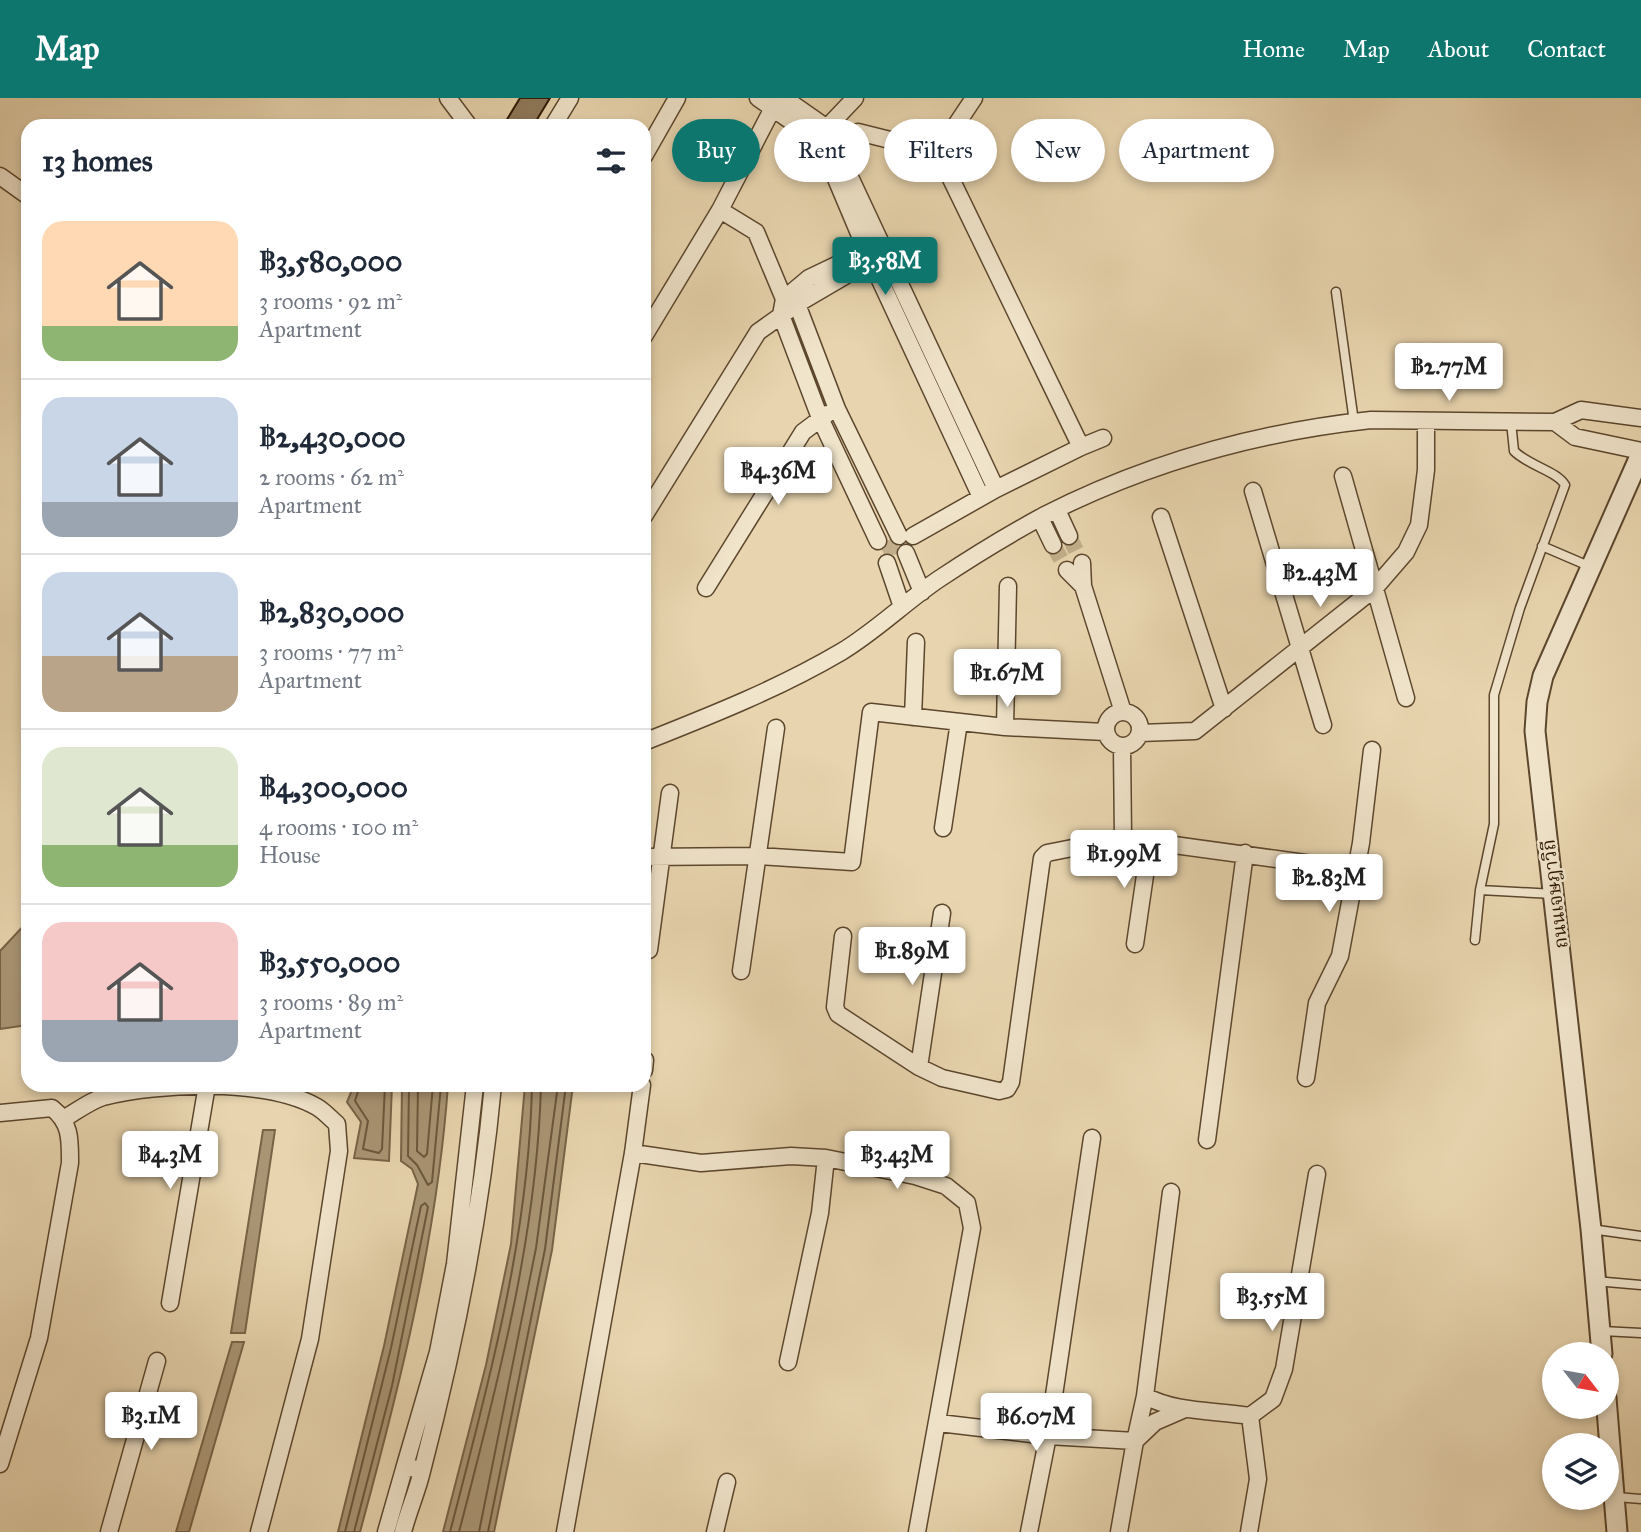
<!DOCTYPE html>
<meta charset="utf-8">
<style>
:root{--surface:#fff;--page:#f2f2f3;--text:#1f2937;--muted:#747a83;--line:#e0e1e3;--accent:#0f766e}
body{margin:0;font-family:"IM FELL Great Primer","Noto Serif Thai",serif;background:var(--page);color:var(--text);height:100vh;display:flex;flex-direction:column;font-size:26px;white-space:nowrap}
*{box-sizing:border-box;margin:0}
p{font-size:23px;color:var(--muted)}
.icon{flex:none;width:38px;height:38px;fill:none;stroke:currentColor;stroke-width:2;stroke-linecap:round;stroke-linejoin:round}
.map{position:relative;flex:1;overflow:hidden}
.details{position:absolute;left:21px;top:21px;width:630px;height:973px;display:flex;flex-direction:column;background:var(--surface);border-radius:21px;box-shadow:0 4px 10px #0003}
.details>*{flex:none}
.banner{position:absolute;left:672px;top:21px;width:665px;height:63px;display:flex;gap:14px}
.needle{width:46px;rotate:121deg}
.buttons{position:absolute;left:1542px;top:1244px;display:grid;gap:14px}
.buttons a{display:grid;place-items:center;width:77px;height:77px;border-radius:50%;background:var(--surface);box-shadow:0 4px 10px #0003;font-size:35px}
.price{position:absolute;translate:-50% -60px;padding:0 16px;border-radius:7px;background:#fff;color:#222;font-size:23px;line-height:46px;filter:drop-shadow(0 2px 4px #0008)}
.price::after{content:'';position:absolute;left:50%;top:42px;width:21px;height:16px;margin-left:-10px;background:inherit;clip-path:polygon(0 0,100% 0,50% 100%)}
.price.active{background:var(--accent);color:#fff}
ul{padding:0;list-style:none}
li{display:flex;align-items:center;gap:21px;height:175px;padding:0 21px}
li+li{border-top:2px solid var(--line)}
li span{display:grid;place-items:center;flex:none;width:196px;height:140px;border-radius:21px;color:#555}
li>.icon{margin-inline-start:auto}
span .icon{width:84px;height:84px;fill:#fffc;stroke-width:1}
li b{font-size:30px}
h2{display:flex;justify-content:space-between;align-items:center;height:84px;padding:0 21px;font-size:30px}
.tag{padding:0 24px;border-radius:32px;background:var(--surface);box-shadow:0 4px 10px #0003;font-size:24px;line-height:63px}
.tag.active{background:var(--accent);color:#fff}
header{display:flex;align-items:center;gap:42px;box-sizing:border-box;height:98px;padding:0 35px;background:var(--accent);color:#fff}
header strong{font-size:33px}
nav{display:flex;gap:38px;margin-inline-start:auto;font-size:24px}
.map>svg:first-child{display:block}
.water{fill:#a99574;stroke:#786346;stroke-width:2}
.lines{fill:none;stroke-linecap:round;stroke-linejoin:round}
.shore{stroke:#6c563b;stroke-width:2}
.building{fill:#8f7a5c;stroke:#2e1802;stroke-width:2}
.minor-tunnel{stroke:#c3af8c;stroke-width:16;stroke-dasharray:16 8;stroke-linecap:butt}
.service-casing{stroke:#5c472d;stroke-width:11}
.minor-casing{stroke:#5c472d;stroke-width:19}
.tertiary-casing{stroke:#5c472d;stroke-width:23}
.service{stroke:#f0e4cb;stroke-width:8}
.minor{stroke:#f0e4cb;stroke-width:16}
.tertiary{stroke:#f0e4cb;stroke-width:19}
.labels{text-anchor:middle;stroke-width:5;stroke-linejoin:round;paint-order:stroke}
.street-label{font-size:19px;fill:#2e1802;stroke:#f0e4cb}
</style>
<header>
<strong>Map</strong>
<nav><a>Home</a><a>Map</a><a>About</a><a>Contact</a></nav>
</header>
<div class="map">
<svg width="1641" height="1434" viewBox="0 0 1641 1434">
<rect width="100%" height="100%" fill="#e8d5af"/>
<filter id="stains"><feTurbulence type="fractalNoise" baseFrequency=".00286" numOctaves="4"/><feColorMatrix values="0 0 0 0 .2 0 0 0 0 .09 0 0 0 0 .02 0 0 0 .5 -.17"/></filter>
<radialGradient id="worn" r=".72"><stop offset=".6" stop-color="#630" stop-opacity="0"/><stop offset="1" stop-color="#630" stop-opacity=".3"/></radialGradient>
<path class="water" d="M28,823v104l-28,4v-78z
M354,987h38l-3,76 -35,-3 7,-36 -14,-20z
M402,987h46c-11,153 -48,300 -88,447h-22l46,-186 34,-162 -6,-15 -11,-8z
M525,987h48l-21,165 -58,282h-51l43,-167 25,-121z
M263,1032h12l-30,203h-14z
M232,1244h12l-55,190h-13z"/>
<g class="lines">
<path class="shore" d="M360,987l-5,16 13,20 -5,28 16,4 3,-4 3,-64
M409,987l-1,71 9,9 11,20 4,-3 9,-97
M418,987l-1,66 7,6 3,-3 6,-69
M345,1434l46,-184 30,-142 4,-3 3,4 -36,179 -38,146
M450,1434c38,-147 79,-294 82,-447
M459,1434c38,-147 78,-294 82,-447
M479,1434l57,-284 22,-163
M488,1434l57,-283 21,-164"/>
</g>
<path class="building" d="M520,0h30l-17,28h-30z"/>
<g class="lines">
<path class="minor-tunnel" d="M1069,438l13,27
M1053,447l14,25
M883,454l30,-16"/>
<defs>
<path id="service" d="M1336,194l18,130
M1542,448l49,21
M1480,792l14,-66v-129l26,-87 45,-123c-8,-14 -36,-19 -51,-34l-3,-29
M1475,842l5,-50 74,4
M1591,1131l50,7
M1595,1183l46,4
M1602,1233l39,2
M1616,1399l25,2"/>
<path id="minor" d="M448,0l21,28
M758,0l57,40 8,10 43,102 115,247
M784,0l43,30 169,361
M553,28l17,-28
M820,37l35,-37
M823,50l21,-13 14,-3 80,20 143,295 -85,42 -83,47
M938,54l36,-54
M644,58l33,-58
M0,78l28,20
M720,112l36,22 28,67 7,3
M876,148l-67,32 -25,21 -3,16 39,103 58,123
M882,163l-27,9 -58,34 40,105 62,127
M644,238l76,-126 57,-110
M1555,324l20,15 66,14
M1081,349l22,-9
M1343,378l63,222
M1253,393l70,234
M1057,412l12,26
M644,418l114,-184 31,-22
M1161,419l63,192
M1040,420l13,27
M906,455l16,39
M887,465l15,44
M1082,465l1,23 40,126
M1067,472l16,16
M706,490l97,-156 24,-18
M1106 631a17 17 0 1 1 34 0a17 17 0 1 1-34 0Z
M913,619l3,-75
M1005,629l3,-141
M1140,635l55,-2 179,-142 32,-37 13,-27 7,-55v-49
M644,644c68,-27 134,-53 197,-90 35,-21 64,-50 98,-73 33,-22 69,-44 104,-63 102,-52 215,-84 328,-96l184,2 26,-12 60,8
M943,730l16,-106
M1123,740l233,32
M644,759l113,-1 95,6 19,-150 134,15 100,5
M843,838l-8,71 3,7 81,53 23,11 57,13 8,-2 4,-7 31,-224 5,-5 76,-15 -1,-91
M1135,846l15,-103
M649,852l21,-157
M741,873l35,-243
M919,969l23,-154
M644,972l1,-10
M1306,980l11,-75 23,-47 21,-113 11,-93
M0,1015l52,-5c19,15 18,32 18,55l-31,175 -39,126
M65,1020c12,-7 25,-17 38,-21 55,-14 163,-19 214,10 7,4 14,12 20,17l2,27 -29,188 -51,193
M1207,1042l38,-287
M633,1055l68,10 90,-7 35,2 89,18 31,10 21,17 5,25 -55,304
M170,1205l37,-218
M788,1264l32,-149 6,-55
M1145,1298c32,17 69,14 105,20
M939,1325l109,13 87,5 10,-45 26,-204
M404,1371l34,-117 17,-88 20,-179
M109,1434l48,-171
M386,1434l18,-63 9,-1
M403,1434c5,-20 14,-40 19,-61 33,-127 59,-255 71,-386
M565,1434l68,-379 9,-68
M715,1434l12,-50
M1029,1434l19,-96 44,-298
M1119,1434l16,-91 20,-19 30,-13
M1249,1434l9,-53 -8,-63 23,-17 11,-30 33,-195"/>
<path id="tertiary" d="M1602,1256l-11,-125 -56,-498 2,-29 6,-26 98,-222
M1606,1300l11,134"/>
</defs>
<use href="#service" class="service-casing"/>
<use href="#minor" class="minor-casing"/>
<use href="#tertiary" class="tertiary-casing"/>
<use href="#service" class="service"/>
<use href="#minor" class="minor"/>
<use href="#tertiary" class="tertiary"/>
</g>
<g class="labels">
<g class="street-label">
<text transform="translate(1554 796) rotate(-97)" y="7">ถนนเจษฎาวิถี</text>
</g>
</g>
<rect width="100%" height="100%" filter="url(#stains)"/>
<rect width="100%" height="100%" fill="url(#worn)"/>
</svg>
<div class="buttons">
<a><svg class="needle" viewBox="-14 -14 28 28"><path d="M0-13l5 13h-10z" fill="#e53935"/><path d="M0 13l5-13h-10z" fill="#747a83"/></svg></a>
<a><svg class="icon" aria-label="layers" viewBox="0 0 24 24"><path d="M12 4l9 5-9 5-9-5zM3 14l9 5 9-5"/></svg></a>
</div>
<b class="price active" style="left:885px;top:199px">฿3.58M</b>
<b class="price" style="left:1449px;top:305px">฿2.77M</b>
<b class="price" style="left:778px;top:409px">฿4.36M</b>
<b class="price" style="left:1320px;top:511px">฿2.43M</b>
<b class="price" style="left:1007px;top:611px">฿1.67M</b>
<b class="price" style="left:1124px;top:792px">฿1.99M</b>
<b class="price" style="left:1329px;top:816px">฿2.83M</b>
<b class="price" style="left:912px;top:889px">฿1.89M</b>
<b class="price" style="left:170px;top:1093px">฿4.3M</b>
<b class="price" style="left:897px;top:1093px">฿3.43M</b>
<b class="price" style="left:1272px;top:1235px">฿3.55M</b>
<b class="price" style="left:151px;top:1354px">฿3.1M</b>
<b class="price" style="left:1036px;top:1355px">฿6.07M</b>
<div class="banner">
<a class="tag active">Buy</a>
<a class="tag">Rent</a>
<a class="tag">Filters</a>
<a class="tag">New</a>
<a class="tag">Apartment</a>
</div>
<section class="details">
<h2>13 homes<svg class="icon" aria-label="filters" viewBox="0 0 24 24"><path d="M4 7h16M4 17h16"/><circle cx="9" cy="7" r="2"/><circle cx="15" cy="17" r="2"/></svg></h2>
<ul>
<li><span style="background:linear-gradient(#ffd9b3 75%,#8fb573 0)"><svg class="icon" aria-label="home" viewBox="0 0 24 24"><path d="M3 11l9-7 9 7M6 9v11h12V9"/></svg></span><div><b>฿3,580,000</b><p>3 rooms · 92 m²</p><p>Apartment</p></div></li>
<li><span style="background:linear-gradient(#c9d6e8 75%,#9aa5b1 0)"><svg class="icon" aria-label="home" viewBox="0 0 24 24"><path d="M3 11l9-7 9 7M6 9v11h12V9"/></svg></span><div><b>฿2,430,000</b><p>2 rooms · 62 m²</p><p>Apartment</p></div></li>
<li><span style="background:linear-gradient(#c9d6e8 60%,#b9a48a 0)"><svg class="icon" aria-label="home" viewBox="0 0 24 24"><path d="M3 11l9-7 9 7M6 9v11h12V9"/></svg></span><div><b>฿2,830,000</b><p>3 rooms · 77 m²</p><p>Apartment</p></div></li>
<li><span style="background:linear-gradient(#dfe7d0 70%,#8fb573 0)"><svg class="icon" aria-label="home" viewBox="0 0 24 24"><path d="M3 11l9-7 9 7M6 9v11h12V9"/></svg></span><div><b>฿4,300,000</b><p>4 rooms · 100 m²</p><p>House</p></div></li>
<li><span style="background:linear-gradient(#f6c9c9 70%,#9aa5b1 0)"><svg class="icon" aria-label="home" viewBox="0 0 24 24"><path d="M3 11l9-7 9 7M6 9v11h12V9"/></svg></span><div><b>฿3,550,000</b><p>3 rooms · 89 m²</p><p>Apartment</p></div></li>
</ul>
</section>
</div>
